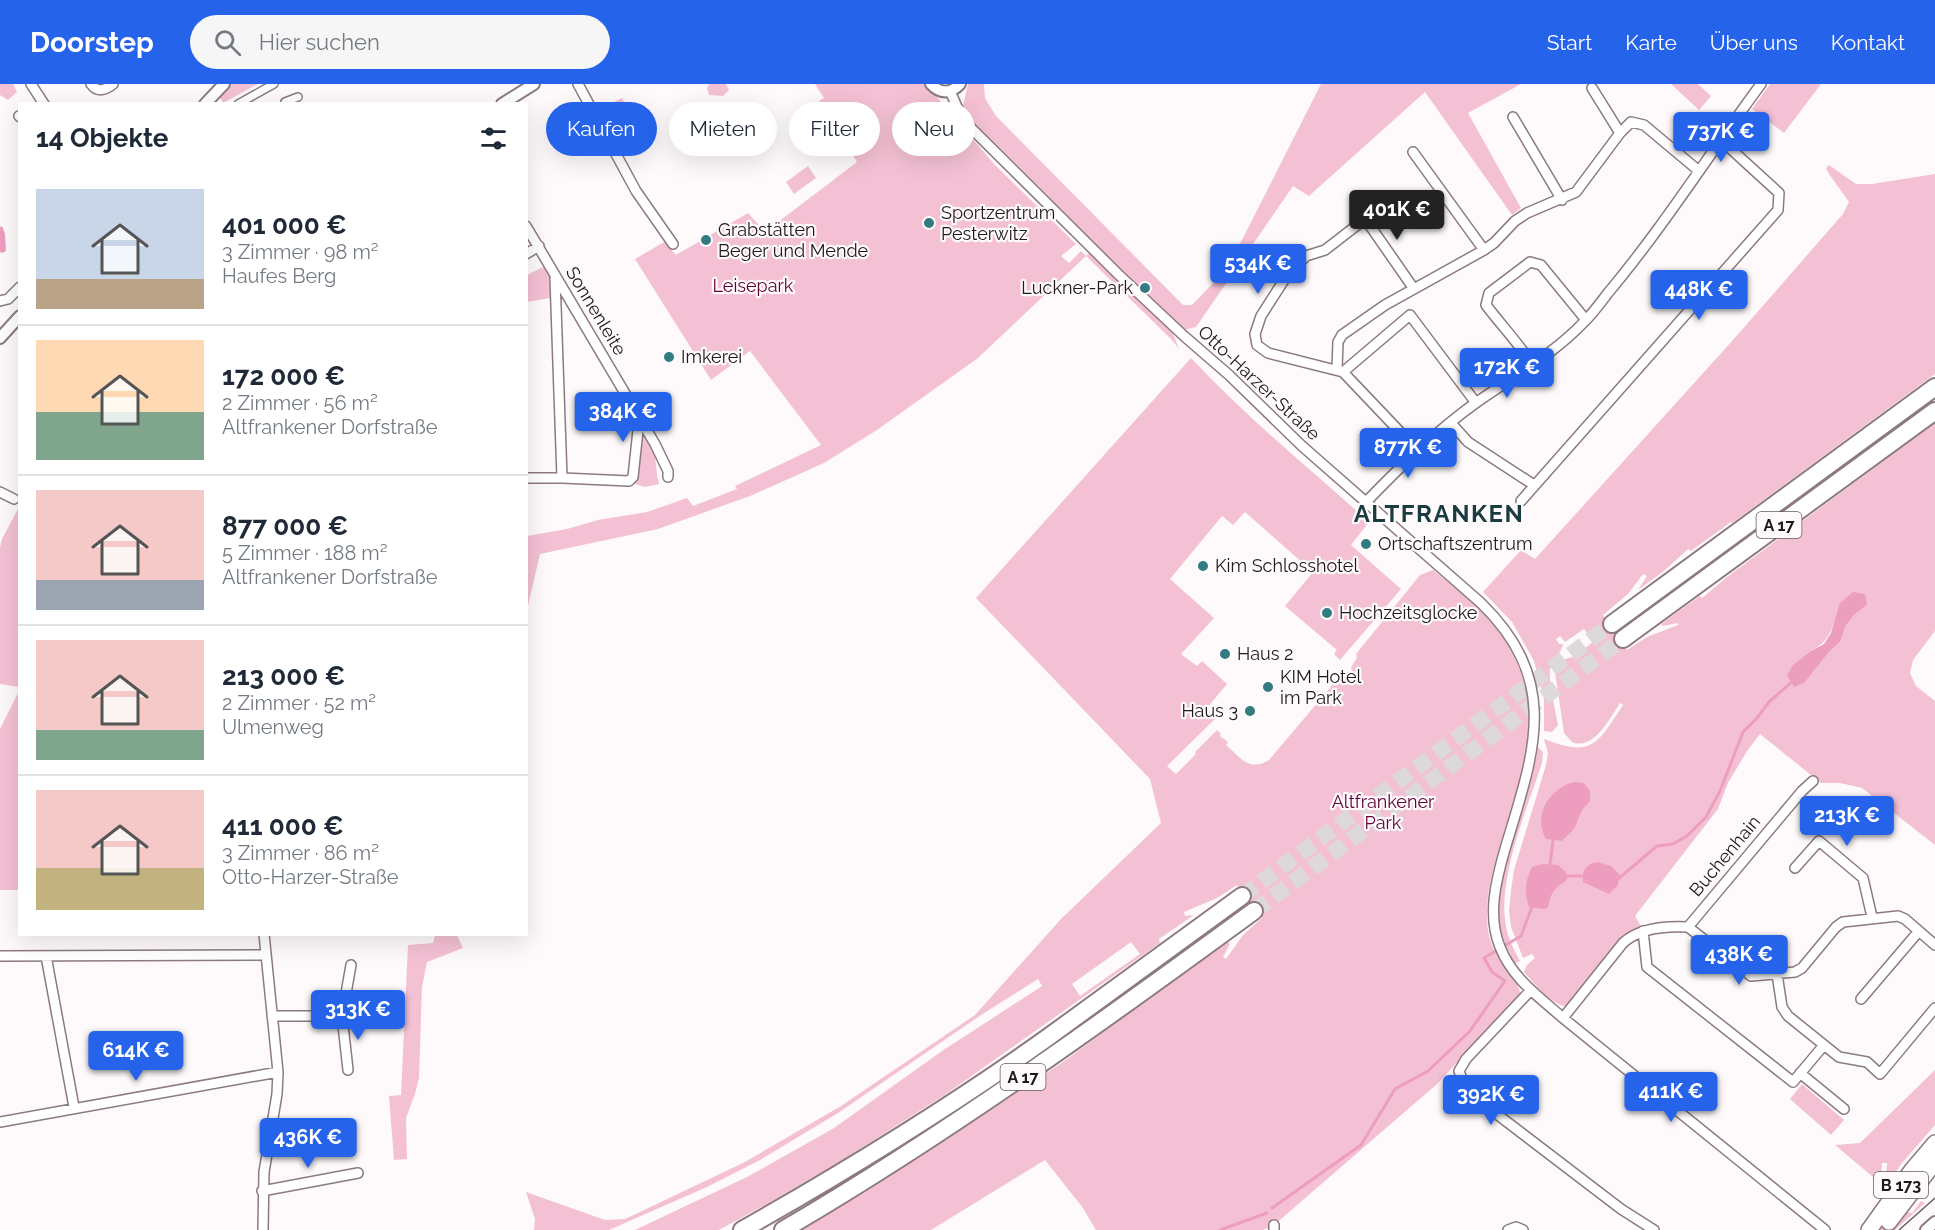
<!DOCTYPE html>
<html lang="de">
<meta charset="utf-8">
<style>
:root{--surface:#fff;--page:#f6f6f7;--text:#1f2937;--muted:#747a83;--line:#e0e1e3;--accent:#2563eb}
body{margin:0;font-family:Raleway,sans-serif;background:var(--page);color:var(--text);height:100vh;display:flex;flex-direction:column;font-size:22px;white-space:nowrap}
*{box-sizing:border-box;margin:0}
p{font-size:20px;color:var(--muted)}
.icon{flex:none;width:33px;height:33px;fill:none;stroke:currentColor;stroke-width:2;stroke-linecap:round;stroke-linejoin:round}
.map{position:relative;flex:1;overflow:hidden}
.side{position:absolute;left:18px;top:18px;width:510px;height:834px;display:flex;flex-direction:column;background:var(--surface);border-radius:0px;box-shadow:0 6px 24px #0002}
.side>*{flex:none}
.guide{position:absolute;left:546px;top:18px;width:570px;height:54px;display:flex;gap:12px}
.price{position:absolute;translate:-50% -51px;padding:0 14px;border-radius:6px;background:var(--accent);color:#fff;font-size:20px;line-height:39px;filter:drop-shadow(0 2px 3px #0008)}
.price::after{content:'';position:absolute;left:50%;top:36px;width:18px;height:14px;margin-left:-9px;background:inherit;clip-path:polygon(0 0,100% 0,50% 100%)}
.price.active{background:#222;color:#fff}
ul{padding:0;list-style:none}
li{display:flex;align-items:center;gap:18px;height:150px;padding:0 18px}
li+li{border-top:2px solid var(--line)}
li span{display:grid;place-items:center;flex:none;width:168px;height:120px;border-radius:0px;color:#555}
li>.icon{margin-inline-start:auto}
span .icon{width:72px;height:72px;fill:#fffc;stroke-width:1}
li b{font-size:26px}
h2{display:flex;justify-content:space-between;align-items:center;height:72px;padding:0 18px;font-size:26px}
.chip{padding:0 21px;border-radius:27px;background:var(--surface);box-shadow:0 6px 24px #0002;font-size:21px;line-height:54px}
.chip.active{background:var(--accent);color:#fff}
header{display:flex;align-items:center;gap:36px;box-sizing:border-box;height:84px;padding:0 30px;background:var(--accent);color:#fff}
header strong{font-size:28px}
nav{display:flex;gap:33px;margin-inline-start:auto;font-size:21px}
.search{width:420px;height:54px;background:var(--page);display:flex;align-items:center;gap:15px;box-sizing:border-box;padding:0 21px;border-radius:33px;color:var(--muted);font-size:22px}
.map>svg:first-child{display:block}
.green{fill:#f4c1d4;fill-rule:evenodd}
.water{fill:#ed9dbd}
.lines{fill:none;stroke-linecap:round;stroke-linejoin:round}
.stream{stroke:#ed9dbd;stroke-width:3}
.motorway-tunnel{stroke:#ddd8d9;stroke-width:16;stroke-dasharray:16 8;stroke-linecap:butt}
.pedestrian-casing{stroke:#8c7a80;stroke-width:10}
.minor-casing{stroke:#8c7a80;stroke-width:12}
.tertiary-casing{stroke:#8c7a80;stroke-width:14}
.trunk-casing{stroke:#8c7a80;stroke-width:18}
.motorway-casing{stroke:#8c7a80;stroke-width:20}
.pedestrian{stroke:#fff;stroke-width:7}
.minor{stroke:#fff;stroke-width:9}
.tertiary{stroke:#fff;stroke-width:10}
.trunk{stroke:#fff;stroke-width:15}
.motorway{stroke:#fff;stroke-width:16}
.tram{stroke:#696365;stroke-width:1.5}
.poi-dot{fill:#327b82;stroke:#fefafb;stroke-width:2}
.labels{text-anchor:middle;stroke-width:4.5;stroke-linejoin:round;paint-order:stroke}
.shield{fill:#fefafb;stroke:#625c5e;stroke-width:1.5}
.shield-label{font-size:16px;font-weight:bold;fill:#1f181a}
.poi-label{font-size:18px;fill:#1f181a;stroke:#fefafb;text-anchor:start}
.park-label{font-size:18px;fill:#600037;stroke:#fefafb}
.street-label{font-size:18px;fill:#1f181a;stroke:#fefafb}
.district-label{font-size:24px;font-weight:bold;letter-spacing:1.5px;fill:#1a3c40;stroke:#fefafb}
</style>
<header>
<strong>Doorstep</strong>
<div class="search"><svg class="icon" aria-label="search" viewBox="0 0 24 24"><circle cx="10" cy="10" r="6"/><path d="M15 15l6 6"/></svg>Hier suchen</div>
<nav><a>Start</a><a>Karte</a><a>Über uns</a><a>Kontakt</a></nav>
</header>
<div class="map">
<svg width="1935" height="1146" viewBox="0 0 1935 1146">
<rect width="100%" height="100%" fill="#fefafb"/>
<path class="green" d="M0,0h13l4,8 -9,8 -8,-5z
M231,0h27l-35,19 -4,-8z
M709,0h17l3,6 -6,6 -14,-1 -2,-7z
M815,0h110l4,8 7,4 59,69 81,79 -15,12 8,7 12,-12 5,5 5,-5 81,80 7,18 -6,-8 -87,-85 -108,102 -101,72 -53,33 -74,33 -92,33 -118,25 -13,56v-74l40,-7 31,-9 49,-8 40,-14 6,8 44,-17 -2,-3 86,-41 -71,-94 -39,29 -76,-121 29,-17 12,13 72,-42 17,19 92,-70 -38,-61 5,-3z
M968,0h16l1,14 11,18 187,189h9l25,-26 25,-39 79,-156h200l-53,29 53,95 -9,7 -87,-123 -116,104 -16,-10 -97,141 -13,3 -208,-204 -13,-16z
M1671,0h27l13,12 -12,14z
M1770,0h51l-37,49 -32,-24z
M622,14l7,12 6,2 4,6 -11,7 -3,-1 -11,-22z
M1829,81l27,19h16l63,-10v200l-203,149 -1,-1 -40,29 -3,-2 -24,22 -26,19 9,-14 -4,-2 -15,20 -25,21 24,35 20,-13 31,-12v-2l-15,3 -2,-2 39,-28 2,2 25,-21 208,-154v208l-22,29 -3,13 6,13 19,15v144l-73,-57 -22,-5h-19l-61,-49 -13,17 -19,32 -10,26 -83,107 7,12 -74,79c-19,-3 -32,-22 -44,-35l3,-7 8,-7 -3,-4 -9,4 -12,-31 -2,-16 2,-20 3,-21 32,-105 2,-12 -4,-14c49,19 53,5 79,-34l-3,-2c-10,15 -26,48 -48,39l-8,-9 -5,-34 -4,-27 6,-12 12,-3 20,-15 -9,-13 -19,13 -5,-6 -4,3 3,5h4c-2,10 -11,15 -13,25 -2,12 6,43 8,56l-6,7 -8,-1v-33l-10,-37 -22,-39 -29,-30 38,-42 14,9 198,-219 110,-126 6,-12c-5,-8 -21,-28 -23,-34zM1839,520l28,1 -13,10 -8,9 -6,18 -10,9 -25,31 6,-31c22,-12 21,-25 28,-47z
M808,82l8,12 -22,16 -8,-12z
M545,182l4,7 1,25 -23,4v-27z
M1191,274c55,59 118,110 178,164l-18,23 50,44 -61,71 -6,-6 3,-4 -52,-44 28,-34 -68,-60 -12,13 -11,-9 -52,63 44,39 -33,36 16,12 5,-5 25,23 -20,24 9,10 -49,48 9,8 20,-20 -1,-2 22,-22 4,4 -1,2 8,6 -2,3c15,13 23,27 43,15l72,-85 4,3 7,-8 -1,-3 6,-9 -1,-4 64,-79 13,-5c17,14 37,28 52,44 27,28 47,73 45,112 -1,32 -12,64 -22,94 -9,30 -21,61 -21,93 0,12 1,25 7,36 6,13 27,33 26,46l-83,89 -163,141 -11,5h-167l-13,-22 -38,-48 -114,70h-128l159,-101 101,-67 164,-121 3,3 -7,13 3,2 17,-24 19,-17 -25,-33 -20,13 -33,14 1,4 9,-1 -35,24 1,4 -214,151 -105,67 -76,44 -46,25h-84l114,-54 85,-48 108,-77 100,-65 -4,-7 -57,36 -143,98 -78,47 -53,27 -98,43h-75l1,-11 -9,-27 79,28 20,-1 120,-57 96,-56 134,-91 86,-96 100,-96 -11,-44 -174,-181zM1131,858l9,12 -60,42 -8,-12z
M643,349c16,19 11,29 16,51l-14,3 -13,-4 9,-49z
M19,423v180l-19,-3v-136l2,-9z
M19,607v199h-19v-161z
M1538,663l5,5 -1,11c-15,46 -45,115 -36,163 2,12 8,24 14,35l-4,2 -2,-1c-5,-11 -11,-22 -14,-34 -11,-57 31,-125 38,-181z
M435,851h22l6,13 -36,14 -5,25 -3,91 -4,16 -9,24 1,41 -13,1 -5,-64 12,-1 7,-150 25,-2z
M1935,986v55l-33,38 -13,19 -3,-4 1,-15h-5l-1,15 4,9 -50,-42 25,-2z
M1802,1000l42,36 -13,15 -41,-36z
M1921,1117l4,2 -30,27h-18l5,-8c16,4 16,3 25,-10l5,1z"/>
<path class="water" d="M2,142l3,8 1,17 -4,2 -2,-1v-25z
M1853,508l12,2 2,11 -13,10 -8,10 -6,17 -10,9 -25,31 -11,5 -7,-12 6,-10 18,-14 13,-7 7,-11 8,-29z
M1574,698l10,1 6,8v10l-8,9 -8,19 -12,12 -16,-2c-14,-24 4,-51 28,-57z
M1598,778l13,4 9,9 -2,10 -9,9 -26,-12c-1,-13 3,-18 15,-20z
M1542,780l16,1 8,7 1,8c-13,8 -17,14 -19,28l-4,1 -15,-2c-5,-15 -4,-26 3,-40z"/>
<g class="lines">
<path class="stream" d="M1550,780l3,-23
M1566,792h19
M1617,796l40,-34 16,-2 14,-8 19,-19 14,-26 23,-59 14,-14 12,-16 25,-22
M1272,1124l89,-63 34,-56 33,-18 42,-40 35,-50 -13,-9 -8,-14 37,-22 11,-29
M1220,1146l47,-17"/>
<path class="motorway-tunnel" d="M1242,812l370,-272
M1254,827l369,-272"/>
<defs>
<path id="pedestrian" d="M238,20l36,-20
M285,20v-2l13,-5"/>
<path id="minor" d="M31,0l13,20
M91,0c6,9 15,6 22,0
M578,0l58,107 37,53
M1592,4l28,45
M950,7l12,27 10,11 146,145 66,62 45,39 73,71 179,157c82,80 52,152 24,246 -9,31 -18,67 -5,98 12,31 39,50 63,71l262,212
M19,32l1,1
M1513,33l49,83
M1413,68l71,98
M1357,123l57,82
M1365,135l-40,31 -19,6 -22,24 -23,36 -6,18 2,11 11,8 75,19 58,61 14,21
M526,142l129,218 13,27v6
M526,170l13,-8
M555,194l7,200
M0,217l8,-2 12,-12
M1533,281c-14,-21 -31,-39 -47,-60l3,-12 41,-31 11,3 45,55
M1337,285l1,-27 4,-7 43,-30 99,-55 10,-7 21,-22 12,-8 49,-21 44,-59 11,-11 13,3 55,46
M1343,288l67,-57 66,88
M1451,339l17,19 66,43
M526,394h36l67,3 4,-4 5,-47 4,-9
M0,408l14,7
M1521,417l257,-291 1,-17 -58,-53
M1366,418c34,-35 70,-71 111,-100 37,-26 77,-48 108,-81 9,-9 16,-19 23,-28 56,-67 102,-140 153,-209
M1795,784l24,-27 44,37 9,39
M1688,843l114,-136 11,-10
M1643,847l4,36 146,115 31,-37
M0,872l266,-1
M46,872l28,151
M1777,890l5,33 6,9 51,41 28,5 13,12 55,-66
M1531,906l-65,69 -7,12c4,14 11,21 22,31l140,107 33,21
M1861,915l58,-68
M272,932h70l9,-51
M342,932l6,54
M1563,934l60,-75c16,-15 44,-17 65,-16l63,49 44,-4 7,-4 34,-41 7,-5 55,-6 7,3 30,26
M1800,989l44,36
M0,1038l278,-50
M262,1107l96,-18
M1274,1141v5
M263,1146l1,-58 13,-78 1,-22 -14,-138
M1508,1146l8,-3 7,3"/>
<path id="tertiary" d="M931,0c9,10 20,10 29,0
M205,20l19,-20
M502,20l32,-20
M0,254l20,-22
M1926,1146l9,-8"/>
<path id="trunk" d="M1889,1138l46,-60
M1869,1146l43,-60 23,-27"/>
<path id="motorway" d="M1612,540l323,-237
M1623,555l312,-228
M742,1146c104,-59 207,-122 305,-192 65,-47 130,-95 195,-142
M783,1146c164,-96 318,-207 471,-319"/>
</defs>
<use href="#pedestrian" class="pedestrian-casing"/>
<use href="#minor" class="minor-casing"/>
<use href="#tertiary" class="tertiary-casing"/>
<use href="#trunk" class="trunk-casing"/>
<use href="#motorway" class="motorway-casing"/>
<use href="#pedestrian" class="pedestrian"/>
<use href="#minor" class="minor"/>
<use href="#tertiary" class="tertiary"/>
<use href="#trunk" class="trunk"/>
<use href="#motorway" class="motorway"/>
<path class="tram" d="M1899,1146l36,-32"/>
</g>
<g class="poi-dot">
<circle cx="929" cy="139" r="6"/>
<circle cx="706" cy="156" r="6"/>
<circle cx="1145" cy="204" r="6"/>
<circle cx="669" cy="273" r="6"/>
<circle cx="1366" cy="460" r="6"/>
<circle cx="1203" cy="482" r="6"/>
<circle cx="1327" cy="529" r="6"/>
<circle cx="1225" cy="570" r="6"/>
<circle cx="1268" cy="603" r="6"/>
<circle cx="1250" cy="627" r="6"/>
</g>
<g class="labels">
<g class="shield">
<rect x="1756.5" y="428" width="45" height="26" rx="4.5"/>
<rect x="1000.5" y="980" width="45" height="26" rx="4.5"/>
<rect x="1874" y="1088" width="54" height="26" rx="4.5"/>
</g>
<g class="shield-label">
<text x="1779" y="447">A 17</text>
<text x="1023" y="999">A 17</text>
<text x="1901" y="1107">B 173</text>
</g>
<g class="poi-label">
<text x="941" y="135">Sportzentrum<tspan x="941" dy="21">Pesterwitz</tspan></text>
<text x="718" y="152">Grabstätten<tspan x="718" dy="21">Beger und Mende</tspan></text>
<text x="1133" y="210" text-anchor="end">Luckner-Park</text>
<text x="681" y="279">Imkerei</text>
<text x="1378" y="466">Ortschaftszentrum</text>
<text x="1215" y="488">Kim Schlosshotel</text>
<text x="1339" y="535">Hochzeitsglocke</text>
<text x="1237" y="576">Haus 2</text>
<text x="1280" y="599">KIM Hotel<tspan x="1280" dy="21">im Park</tspan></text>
<text x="1238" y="633" text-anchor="end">Haus 3</text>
</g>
<g class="park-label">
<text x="753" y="208">Leisepark</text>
<text x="1383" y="724">Altfrankener<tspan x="1383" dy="21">Park</tspan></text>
</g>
<g class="street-label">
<text transform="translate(596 227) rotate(59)" y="6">Sonnenleite</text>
<text transform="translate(1259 299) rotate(43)" y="6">Otto-Harzer-Straße</text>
<text transform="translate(1725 772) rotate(-50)" y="6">Buchenhain</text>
</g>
<g class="district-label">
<text x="1439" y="438">ALTFRANKEN</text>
</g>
</g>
</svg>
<b class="price" style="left:1721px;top:79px">737K €</b>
<b class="price active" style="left:1397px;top:157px">401K €</b>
<b class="price" style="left:1258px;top:211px">534K €</b>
<b class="price" style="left:1699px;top:237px">448K €</b>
<b class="price" style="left:1507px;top:315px">172K €</b>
<b class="price" style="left:623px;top:359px">384K €</b>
<b class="price" style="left:1408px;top:395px">877K €</b>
<b class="price" style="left:1847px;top:763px">213K €</b>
<b class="price" style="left:1739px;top:902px">438K €</b>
<b class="price" style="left:358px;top:957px">313K €</b>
<b class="price" style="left:136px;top:998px">614K €</b>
<b class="price" style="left:1671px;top:1039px">411K €</b>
<b class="price" style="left:1491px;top:1042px">392K €</b>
<b class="price" style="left:308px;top:1085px">436K €</b>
<div class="guide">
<a class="chip active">Kaufen</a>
<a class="chip">Mieten</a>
<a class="chip">Filter</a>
<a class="chip">Neu</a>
</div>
<section class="side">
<h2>14 Objekte<svg class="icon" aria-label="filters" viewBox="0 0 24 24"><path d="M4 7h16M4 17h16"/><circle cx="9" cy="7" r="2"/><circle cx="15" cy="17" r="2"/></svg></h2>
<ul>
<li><span style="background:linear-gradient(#c9d6e8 75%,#b9a48a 0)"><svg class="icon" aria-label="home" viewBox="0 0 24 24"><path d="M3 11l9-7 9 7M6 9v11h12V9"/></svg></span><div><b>401 000 €</b><p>3 Zimmer · 98 m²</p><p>Haufes Berg</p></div></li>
<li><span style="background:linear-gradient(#ffd9b3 60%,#7fa58c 0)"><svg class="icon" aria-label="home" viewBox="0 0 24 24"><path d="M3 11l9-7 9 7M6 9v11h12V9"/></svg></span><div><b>172 000 €</b><p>2 Zimmer · 56 m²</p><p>Altfrankener Dorfstraße</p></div></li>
<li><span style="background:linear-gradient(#f6c9c9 75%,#9aa5b1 0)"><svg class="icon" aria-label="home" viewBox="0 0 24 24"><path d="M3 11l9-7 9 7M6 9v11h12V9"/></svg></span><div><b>877 000 €</b><p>5 Zimmer · 188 m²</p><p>Altfrankener Dorfstraße</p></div></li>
<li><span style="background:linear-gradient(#f6c9c9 75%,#7fa58c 0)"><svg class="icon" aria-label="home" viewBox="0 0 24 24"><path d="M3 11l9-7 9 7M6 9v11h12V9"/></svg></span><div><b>213 000 €</b><p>2 Zimmer · 52 m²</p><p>Ulmenweg</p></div></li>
<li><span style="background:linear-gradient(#f6c9c9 65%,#c2b280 0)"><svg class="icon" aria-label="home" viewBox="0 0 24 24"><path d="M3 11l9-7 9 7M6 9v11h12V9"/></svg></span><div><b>411 000 €</b><p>3 Zimmer · 86 m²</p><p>Otto-Harzer-Straße</p></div></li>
</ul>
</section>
</div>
